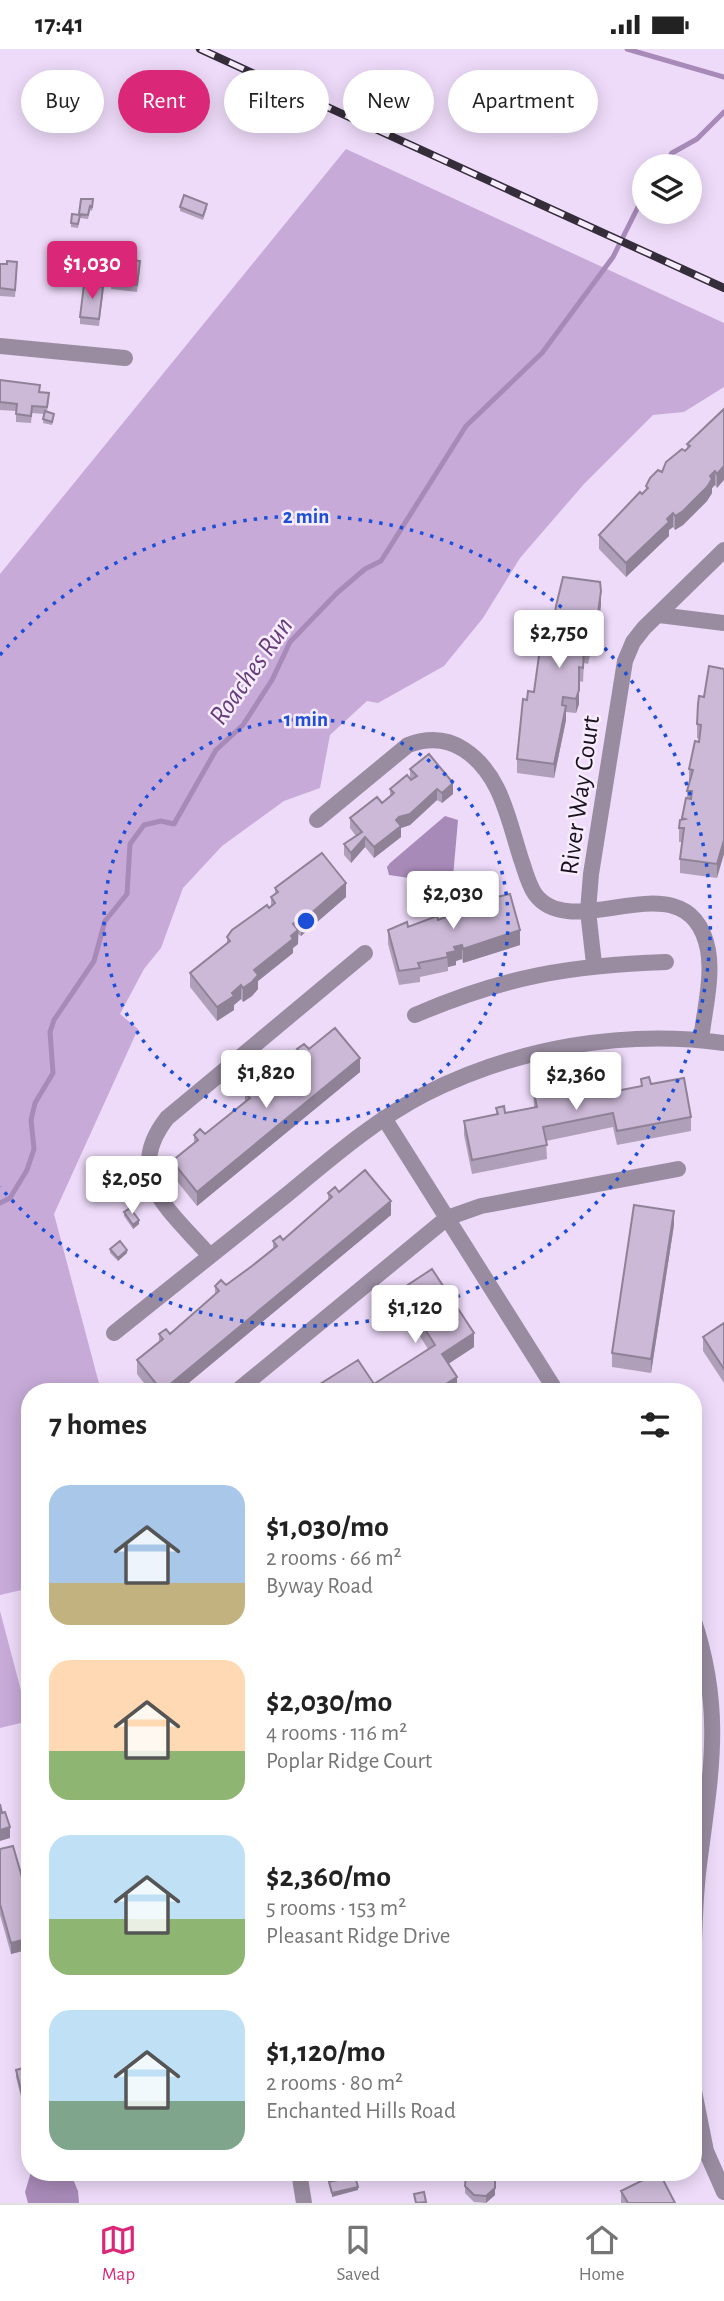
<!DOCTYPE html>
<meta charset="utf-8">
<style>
:root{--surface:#fff;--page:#f6f6f6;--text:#222;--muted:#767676;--line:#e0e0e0;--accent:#db2777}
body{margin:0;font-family:"Alegreya Sans",sans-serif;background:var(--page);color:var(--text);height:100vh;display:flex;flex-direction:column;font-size:26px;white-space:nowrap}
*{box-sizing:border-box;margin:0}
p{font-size:23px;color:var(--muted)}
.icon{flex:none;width:38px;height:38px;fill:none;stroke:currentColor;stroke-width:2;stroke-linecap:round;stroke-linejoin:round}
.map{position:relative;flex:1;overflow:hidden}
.panel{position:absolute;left:21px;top:1334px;width:681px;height:798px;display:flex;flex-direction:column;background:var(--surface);border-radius:28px;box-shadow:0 4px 18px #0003}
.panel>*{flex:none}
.guide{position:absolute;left:21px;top:21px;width:682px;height:63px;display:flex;gap:14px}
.buttons{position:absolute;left:632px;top:105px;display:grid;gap:14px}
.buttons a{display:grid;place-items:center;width:70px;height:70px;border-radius:50%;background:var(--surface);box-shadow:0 4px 18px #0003;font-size:35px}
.price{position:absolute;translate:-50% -60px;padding:0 16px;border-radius:7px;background:#fff;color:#222;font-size:23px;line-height:46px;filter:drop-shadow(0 2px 4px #0008)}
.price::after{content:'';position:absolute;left:50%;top:42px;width:21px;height:16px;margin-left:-10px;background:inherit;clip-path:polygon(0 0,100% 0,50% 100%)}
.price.current{background:var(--accent);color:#fff}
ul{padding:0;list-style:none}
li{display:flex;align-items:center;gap:21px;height:175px;padding:0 28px}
li span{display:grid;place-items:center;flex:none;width:196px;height:140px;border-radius:21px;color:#555}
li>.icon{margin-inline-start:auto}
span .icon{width:84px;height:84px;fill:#fffc;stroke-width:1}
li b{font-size:30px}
h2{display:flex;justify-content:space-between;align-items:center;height:84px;padding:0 28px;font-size:30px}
.tag{padding:0 24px;border-radius:32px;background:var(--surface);box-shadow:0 4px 18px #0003;font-size:24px;line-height:63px}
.tag.current{background:var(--accent);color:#fff}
.status{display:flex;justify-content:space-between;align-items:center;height:49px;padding:0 35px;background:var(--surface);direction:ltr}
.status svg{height:19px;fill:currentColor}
.menu{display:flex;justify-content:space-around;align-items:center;height:98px;border-top:2px solid var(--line);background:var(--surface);font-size:19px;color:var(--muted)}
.menu a{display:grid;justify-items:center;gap:4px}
.menu .current{color:var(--accent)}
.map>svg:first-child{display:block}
.green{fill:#c7aad8}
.water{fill:#a88ab8}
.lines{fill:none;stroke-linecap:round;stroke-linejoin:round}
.stream{stroke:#a88ab8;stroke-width:5}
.minor{stroke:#998ca1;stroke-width:16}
.rail-casing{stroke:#352d3a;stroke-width:8}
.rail{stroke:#f7ebfe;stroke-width:5;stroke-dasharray:16;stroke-linecap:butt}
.wall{fill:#af9fb9}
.shaded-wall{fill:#8f8296}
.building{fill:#ccb9d7;stroke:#8f8296;stroke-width:2}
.ring{fill:none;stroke:#1d4ed8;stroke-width:3.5;stroke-dasharray:3.5 7}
.labels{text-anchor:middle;stroke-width:5;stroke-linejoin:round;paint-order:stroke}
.street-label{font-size:26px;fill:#19121d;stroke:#f7ebfe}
.water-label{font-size:28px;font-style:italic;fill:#663e7b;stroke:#f7ebfe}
.centre{fill:#1d4ed8;stroke:#f7ebfe;stroke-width:3.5}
.ring-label{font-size:21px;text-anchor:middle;font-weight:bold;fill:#1d4ed8;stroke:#f7ebfe;stroke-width:5;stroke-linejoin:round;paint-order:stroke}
</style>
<div class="status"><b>17:41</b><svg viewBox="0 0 49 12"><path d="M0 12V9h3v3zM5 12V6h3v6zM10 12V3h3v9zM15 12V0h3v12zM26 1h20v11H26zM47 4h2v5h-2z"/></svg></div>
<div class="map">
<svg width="724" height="2154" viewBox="0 0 724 2154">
<rect width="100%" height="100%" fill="#eedbfa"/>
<path class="green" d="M346,100l378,174v64l-40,25 -31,3 -69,69 -64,74 -37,60 -39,48 -66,37 -11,-2 -37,34 -10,53 -36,13 -62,45 -39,42 -22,60 -17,21 -24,45 18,15 -84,185 47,177h-71v197l-30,7v-1021z
M0,1562l29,110 -29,7z"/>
<path class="water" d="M445,767l13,4 -5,57 -4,7 -60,-9 -2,-8 3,-4z
M31,2123h39l8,19 1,12h-51l-3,-11z"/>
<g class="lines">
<path class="stream" d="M627,0l97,28
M663,117l9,-13 25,-14 27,-27
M0,1154l10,-5 17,-28 7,-21 -3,-29 4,-17 18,-30 -3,-41 4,-12 40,-59 11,-40 22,-27 3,-50 14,-19 17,-4 13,3 42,-74 27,-25 29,-45 18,-38 47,-49 28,-24 16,-8 85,-135 76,-73 71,-96 31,-62"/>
<path class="minor" d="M0,297l125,12
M659,566l65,8
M317,771l91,-75c19,-7 38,-7 55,4 38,24 45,70 58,110 4,11 7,25 14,35 38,53 154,-41 173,56 5,28 -4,62 -7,90
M594,915l-6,-53 3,-37 34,-213 8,-19 11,-14 80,-78
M415,966c88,-38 156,-50 251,-53
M384,1069l172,273
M210,1207c-38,-44 -89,-79 -43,-138l198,-165
M114,1284c57,-45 113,-91 170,-136 45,-37 89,-76 141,-103 91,-46 198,-65 299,-51
M237,1342l210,-173 34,-12 197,-37
M693,1569c31,92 18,154 6,247 -5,39 -5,78 -6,117
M693,2037l13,65 18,41
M299,2123l5,31"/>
<defs>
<path id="rail" d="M200,0l524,239"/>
</defs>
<use href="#rail" class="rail-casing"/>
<use href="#rail" class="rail"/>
</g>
<path class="wall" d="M81,150l12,4 -1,8 -2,-1 -2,9 -8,-1 -2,10 -7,-1v-4l8,-8z
M180,158l27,1 -4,12 -23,-9z
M0,215h7l10,5 -2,28 -15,-1z
M140,219l-3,24 -26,-3v-7z
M100,237l3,8 -4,32 -19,-2v-7z
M0,331l40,12 9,8 -2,12 7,5 -2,8 -9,-2 1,-9 -12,-1 -1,10 -15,-1v-11l-16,-1z
M724,360l-7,79 -2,-3 -3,3v5l-5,8 -24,24 -8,5 -2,-3 -4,3v6l-43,41 -27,-28v-14l43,-41 4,-3v-5l39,-35 2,-2v-5z
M601,556l-7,51 -4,-1 -2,9 -4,-1 -1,19 -4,-1v23l-3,9 -10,-1v8l-12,58 -37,-5v-14l10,-59 7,-8 18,-49v-8z
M724,620l-7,209 -37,-5v-14l2,-17h-3v-14l7,-30h1v-7l2,-7v-15l10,-27v-3l-2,-1v-14l7,-27z
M410,720l43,25 -11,9 -5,-3 -27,25 -9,3v9l-27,21 -9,-11 -14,16 -7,-8v-11l12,-8 -6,-8v-10l32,-15 8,-7v-7l20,-9z
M275,839l71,9 -45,39 -3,-2v10l-5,4v5l-35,28v8l-6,7 -9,6 -2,-3 -7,6v5l-17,11 -27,-34v-14l37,-29v-7l44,-30v-10l4,-3z
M452,858l68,38 -57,18 -1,-4 -6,2v4l-8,2v4l-28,6v5l-21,3 -11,-41v-14l20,-3 37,-9v-5l7,-2z
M297,1000h12l51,23 -163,134 -25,-31v-14l22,-18v-8l11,-1 40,-32v-10l12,1 40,-35z
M565,1026l10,5 36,12 30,-5v-8l10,5 40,33v14l-74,14 -4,-18 -67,14 1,18 -75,15 -8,-39v-14l32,-6v-7l9,5 29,-6 -1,-18 32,-7z
M339,1143l52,23 -212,176h-29l-13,-17v-14l22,-18v-8h11l45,-40v-8l11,-1 26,-19 21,-17v-8l10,-1 45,-39v-8z
M124,1163l15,12 -6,5 -9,-13z
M674,1176l-23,148 -39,-6v-14z
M110,1200l17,4 -9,8 -8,-8z
M400,1241l74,57 -26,17 9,27 -83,-7 54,-35 -28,-45z
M724,1274v60l-21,-32v-14z
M0,1800l30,56v44l-19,5 -11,-39z
M30,2017v42l-6,1 -8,-32v-7z
M465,2137l30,9 -9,8 -12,-1 -9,-9z
M621,2142l54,12h-54z"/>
<path class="shaded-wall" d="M724,417v14l-7,8v-14z
M715,422v14l-3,3v5l-5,8 -24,24 -8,5v-14z
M673,464v14l-4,3v6l-43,41v-14z
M601,542v14l-7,51v-14z
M579,641v14l-3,9v-14z
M566,657v14l-12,58v-14z
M453,734v11l-11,9v-10z
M437,740v11l-27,25 -9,3v9l-27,21v-11l22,-27z
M365,788v10l-14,16v-10z
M724,791v14l-7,24v-14z
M346,834v14l-45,39v-14z
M299,870l-1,25 -5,4v5l-35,28v8l-6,7 -9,6v-14l11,-18 39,-46z
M520,881v15l-57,18v-14z
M462,896v14l-6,2v4l-8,2 -1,-14 7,-6z
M241,936v14l-7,6v5l-17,11v-14z
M360,1009v14l-163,134v-14z
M391,1152v14l-212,176h-17z
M674,1162v14l-23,148v-14z
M139,1171v4l-6,5v-4z
M127,1201v3l-9,8v-3z
M474,1284v14l-32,21v-14z
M457,1328v14h-22z
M10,1778v11l-10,3v-11z
M30,1889v11l-19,5v-11z
M30,2051v8l-6,1v-7z
M495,2127v19l-9,8v-7z
M358,2138v3l-26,7v-4z"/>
<path class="building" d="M184,146l23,9 -4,12 -23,-9z
M81,150h12l-1,8 -2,-1 -2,9 -9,-1z
M72,165l8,1 -2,9 -7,-1z
M114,208l26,4 -3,24 -26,-3z
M7,212l10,1 -2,28 -15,-2v-24h7z
M88,232l12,1 -1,4 4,1 -4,32 -19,-2 4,-32h4z
M0,331l40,5 -1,7 10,1 -2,14 -15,-1 -1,10 -15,-2 1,-10 -17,-2z
M724,360v57l-7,8 -2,-3 -5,5 2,3 -5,8 -24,24 -8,5 -2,-3 -6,6 2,3 -43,41 -27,-28 41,-43 2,2 6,-6 -2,-2 4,-8 8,-8 4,2 4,-10 16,-13 3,2 5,-5 -3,-2z
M45,362l9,3 -2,8 -9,-3z
M563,528l37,5 1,9 -7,51 -4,-1 -2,9 -4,-1 -1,19 -4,-1v23l-3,9 -13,-2 -1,8 4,1 -12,58 -37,-5 6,-60 4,1 1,-9 6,1 7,-51 13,2 1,-7 -3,-1 4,-29z
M709,617l15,3v171l-7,24 -37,-5 4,-31h-5l1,-8 5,-1 -3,-1 4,-20 5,1 1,-8h-5l6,-21 -4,-1 6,-28 4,1 2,-17 -4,-1 1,-20 1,-8 5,1z
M429,705l24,29 -11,10 -5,-4 -27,25 -11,3 -3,3 5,6 -27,21 -9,-10 -14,16 -7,-9 18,-12 -12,-14 27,-21 5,6 12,-10 -4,-4 17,-14 4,5 6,-4 -7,-7z
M322,804l24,30 -45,39 -2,-3 -6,5 5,6 -7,6 2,3 -39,31 4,5 -6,7 -9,6 -2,-3 -9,8 2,3 -17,11 -27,-34 40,-32 -3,-4 5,-7 35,-25 2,3 6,-5 -4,-6 7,-5 -3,-4z
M510,845l10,36 -57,19 -1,-4 -8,2 2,4 -9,2 1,4 -30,6 2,5 -21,3 -11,-41 19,-8 1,5 29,-11 1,4 8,-3 -1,-4 8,-2 -1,-4z
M335,979l25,30 -163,134 -25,-31 26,-21 -4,-5 6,-6 5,5 45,-36 -5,-6 7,-6 5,7 45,-38 -5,-6 7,-5 5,5z
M573,1025l2,6 33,-6 3,18 31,-6 -1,-7 8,-2 2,7 33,-6 7,39 -74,14 -4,-18 -70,14 4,18 -75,15 -8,-39 34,-7 -2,-6 8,-2 1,7 32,-6 -4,-18 33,-7 -1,-7z
M365,1121l26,31 -229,190 -25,-31 26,-21 -4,-5 7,-5 4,5 49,-43 -4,-5 6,-6 5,5 26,-19 25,-20 -4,-5 7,-5 3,4 49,-43 -4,-4 7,-6 4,5z
M634,1156l40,6 -23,148 -39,-6z
M130,1159l9,12 -6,5 -9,-13z
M120,1192l7,9 -9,8 -8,-9z
M432,1220l42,64 -32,21 15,23 -22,14h-126l49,-31 16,24 61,-39 -35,-55z
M724,1274v46l-21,-32z
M0,1755l2,9 3,-1 5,15 -10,3z
M13,1797l17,59v33l-19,5 -11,-39v-55z
M30,2017v34l-6,2 -8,-32z
M469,2123h23l3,4v12l-9,8 -12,-1 -9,-9 1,-12z
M659,2123l16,31h-47l-7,-12z
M355,2127l3,11 -26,6 -3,-11z
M424,2143l2,10 -10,1 -2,-9z"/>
<g class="ring">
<circle cx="306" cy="872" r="202"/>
<path d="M0 606A405 405 0 1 1 0 1138"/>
</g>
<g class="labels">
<g class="street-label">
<text transform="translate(579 746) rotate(-82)" y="9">River Way Court</text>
</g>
<g class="water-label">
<text transform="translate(250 621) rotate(-55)" y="10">Roaches Run</text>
</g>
</g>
<circle cx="306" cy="872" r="10" class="centre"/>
<g class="ring-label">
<text x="306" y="474">2 min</text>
<text x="306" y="677">1 min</text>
</g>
</svg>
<div class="buttons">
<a><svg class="icon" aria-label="layers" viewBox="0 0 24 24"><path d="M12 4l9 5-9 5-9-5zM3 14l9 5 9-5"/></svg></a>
</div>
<b class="price current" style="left:92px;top:252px">$1,030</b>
<b class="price" style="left:559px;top:621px">$2,750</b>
<b class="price" style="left:453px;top:882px">$2,030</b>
<b class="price" style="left:266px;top:1061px">$1,820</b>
<b class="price" style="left:576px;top:1063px">$2,360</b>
<b class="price" style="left:132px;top:1167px">$2,050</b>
<b class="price" style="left:415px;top:1296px">$1,120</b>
<div class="guide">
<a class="tag">Buy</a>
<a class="tag current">Rent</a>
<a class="tag">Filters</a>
<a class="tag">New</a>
<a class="tag">Apartment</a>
</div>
<section class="panel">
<h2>7 homes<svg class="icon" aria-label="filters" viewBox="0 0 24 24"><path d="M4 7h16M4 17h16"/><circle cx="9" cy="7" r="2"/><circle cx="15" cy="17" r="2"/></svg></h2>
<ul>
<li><span style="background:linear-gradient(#a9c7e8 70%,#c2b280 0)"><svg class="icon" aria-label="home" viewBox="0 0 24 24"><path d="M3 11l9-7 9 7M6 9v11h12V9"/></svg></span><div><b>$1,030/mo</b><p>2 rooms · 66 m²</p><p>Byway Road</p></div></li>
<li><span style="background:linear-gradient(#ffd9b3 65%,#8fb573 0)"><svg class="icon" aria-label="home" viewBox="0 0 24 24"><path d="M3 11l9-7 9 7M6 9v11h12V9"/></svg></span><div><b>$2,030/mo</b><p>4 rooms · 116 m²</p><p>Poplar Ridge Court</p></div></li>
<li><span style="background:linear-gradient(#bfe0f5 60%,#8fb573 0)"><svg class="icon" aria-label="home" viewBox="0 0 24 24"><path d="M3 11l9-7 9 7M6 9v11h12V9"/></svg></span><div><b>$2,360/mo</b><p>5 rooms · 153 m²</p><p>Pleasant Ridge Drive</p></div></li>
<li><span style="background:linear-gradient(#bfe0f5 65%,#7fa58c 0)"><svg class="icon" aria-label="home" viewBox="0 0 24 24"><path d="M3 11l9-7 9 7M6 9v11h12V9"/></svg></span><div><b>$1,120/mo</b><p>2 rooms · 80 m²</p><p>Enchanted Hills Road</p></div></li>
</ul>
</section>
</div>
<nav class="menu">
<a class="current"><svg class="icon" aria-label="map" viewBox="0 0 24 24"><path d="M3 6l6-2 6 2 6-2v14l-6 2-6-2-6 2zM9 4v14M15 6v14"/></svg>Map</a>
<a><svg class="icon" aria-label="saved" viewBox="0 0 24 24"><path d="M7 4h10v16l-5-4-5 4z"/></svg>Saved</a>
<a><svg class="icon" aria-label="home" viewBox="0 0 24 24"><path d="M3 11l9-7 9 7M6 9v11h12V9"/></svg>Home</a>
</nav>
